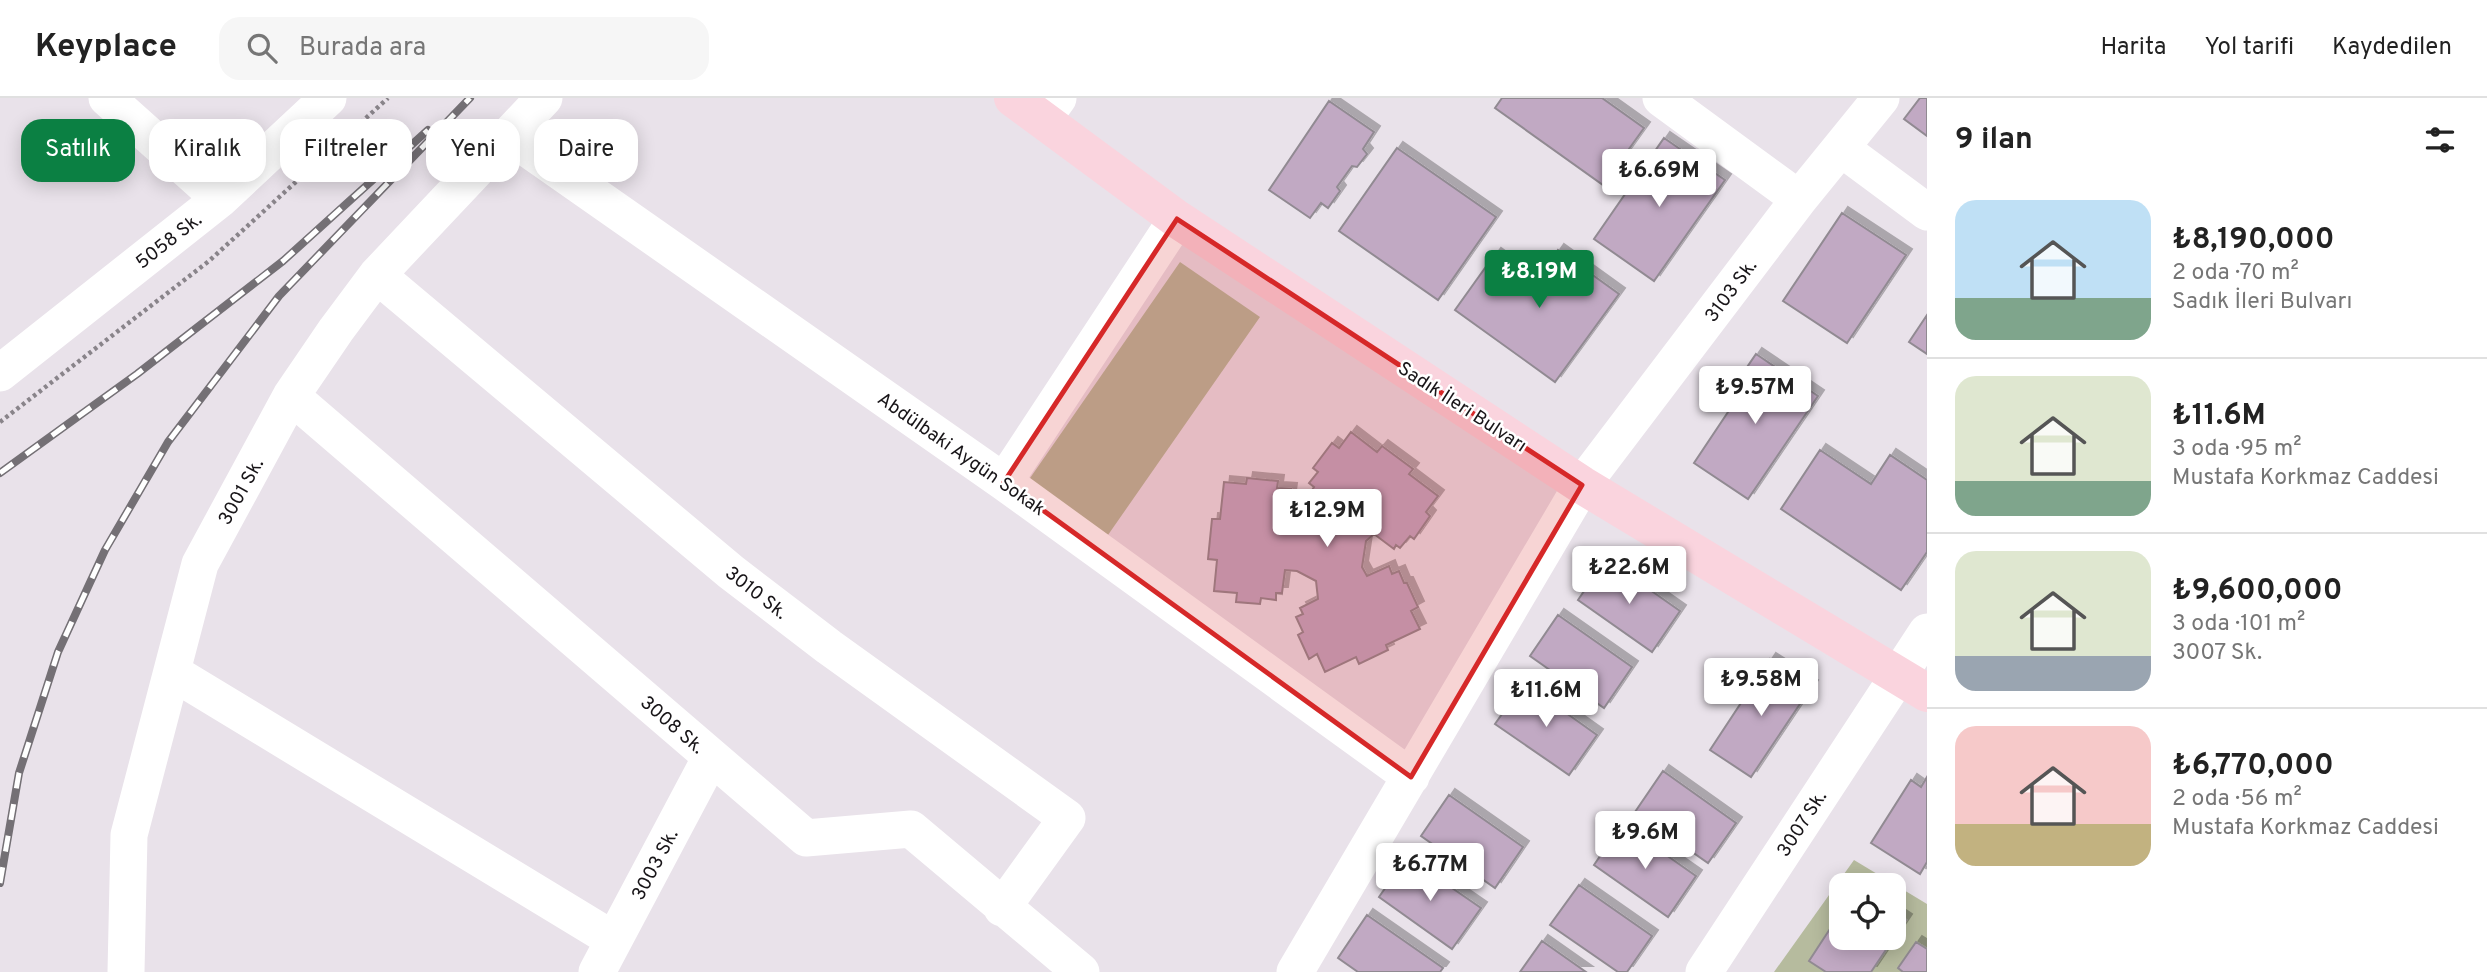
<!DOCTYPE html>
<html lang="tr">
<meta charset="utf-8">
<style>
:root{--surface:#fff;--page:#f6f6f6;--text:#222;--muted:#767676;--line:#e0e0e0;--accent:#0b8043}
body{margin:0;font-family:Overpass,sans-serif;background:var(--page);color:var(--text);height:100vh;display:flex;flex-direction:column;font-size:26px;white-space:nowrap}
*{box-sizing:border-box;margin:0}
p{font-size:23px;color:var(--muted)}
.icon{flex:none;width:38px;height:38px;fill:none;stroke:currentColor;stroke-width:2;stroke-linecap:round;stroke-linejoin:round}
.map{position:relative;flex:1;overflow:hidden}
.drawer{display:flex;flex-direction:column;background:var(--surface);width:560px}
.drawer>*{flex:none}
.guide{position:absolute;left:21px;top:21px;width:665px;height:63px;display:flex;gap:14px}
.controls{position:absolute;left:1829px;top:775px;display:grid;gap:14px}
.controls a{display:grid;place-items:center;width:77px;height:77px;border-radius:14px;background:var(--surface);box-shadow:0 4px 18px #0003;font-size:35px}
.price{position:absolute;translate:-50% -60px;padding:0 16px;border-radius:7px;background:#fff;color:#222;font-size:23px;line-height:46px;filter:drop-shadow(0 2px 4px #0008)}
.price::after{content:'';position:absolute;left:50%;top:42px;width:21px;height:16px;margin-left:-10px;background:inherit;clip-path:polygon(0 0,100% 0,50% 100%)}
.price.on{background:var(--accent);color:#fff}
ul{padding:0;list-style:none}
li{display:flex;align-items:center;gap:21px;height:175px;padding:0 28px}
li+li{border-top:2px solid var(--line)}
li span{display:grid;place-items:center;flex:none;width:196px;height:140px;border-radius:21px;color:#555}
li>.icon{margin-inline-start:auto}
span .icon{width:84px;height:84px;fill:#fffc;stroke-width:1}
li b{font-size:30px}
h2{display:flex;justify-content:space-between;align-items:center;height:84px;padding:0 28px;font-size:30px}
.pill{padding:0 24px;border-radius:21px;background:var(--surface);box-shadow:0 4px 18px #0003;font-size:24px;line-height:63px}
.pill.on{background:var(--accent);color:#fff}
header{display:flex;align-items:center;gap:42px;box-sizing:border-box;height:98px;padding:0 35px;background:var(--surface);border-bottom:2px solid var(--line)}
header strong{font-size:33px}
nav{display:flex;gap:38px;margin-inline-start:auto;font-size:24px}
.search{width:490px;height:63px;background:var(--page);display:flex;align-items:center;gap:18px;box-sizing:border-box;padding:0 24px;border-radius:21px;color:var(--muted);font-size:26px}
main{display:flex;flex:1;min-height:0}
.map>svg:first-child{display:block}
.green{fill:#b6bb9e;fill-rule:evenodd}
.building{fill:#c1a9c3;stroke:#918a92;stroke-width:2;filter:url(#shadow)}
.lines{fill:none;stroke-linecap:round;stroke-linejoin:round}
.path{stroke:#89848a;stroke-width:4.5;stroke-dasharray:3.5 3.5;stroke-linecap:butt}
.minor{stroke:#fff;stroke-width:37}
.secondary{stroke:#fad4de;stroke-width:38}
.rail-casing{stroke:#747075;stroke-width:8}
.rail{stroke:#fff;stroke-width:5;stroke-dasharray:16;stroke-linecap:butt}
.marked{fill:#d62828;fill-opacity:0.2;stroke:#d62828;stroke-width:5;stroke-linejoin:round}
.labels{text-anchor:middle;stroke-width:5;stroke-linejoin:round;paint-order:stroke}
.street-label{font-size:19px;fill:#181518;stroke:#fff}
</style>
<header>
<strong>Keyplace</strong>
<div class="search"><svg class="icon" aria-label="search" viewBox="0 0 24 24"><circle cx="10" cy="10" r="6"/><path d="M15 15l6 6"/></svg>Burada ara</div>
<nav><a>Harita</a><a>Yol tarifi</a><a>Kaydedilen</a></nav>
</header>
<main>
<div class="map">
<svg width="1927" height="874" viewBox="0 0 1927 874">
<defs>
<filter id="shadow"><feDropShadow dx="6" dy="-6" stdDeviation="0" flood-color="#0004"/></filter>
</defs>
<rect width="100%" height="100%" fill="#e9e2ea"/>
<path class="green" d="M1180,164l80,55 -152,218 -80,-54z
M1854,762l73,44v68h-153zM1841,788h53v52h-53z"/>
<path class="building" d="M1502,0h100l42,30 -41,57 -108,-77z
M1920,0h7v38l-23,-17z
M1329,3l45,31 -11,17 4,5 -10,13 -5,-1 -15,21 3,4 -12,17 -7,-5 -11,15 -41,-28z
M1664,40l61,42 -71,101 -60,-42z
M1397,50l99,69 -58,83 -99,-69z
M1842,115l64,42 -59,88 -64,-42z
M1558,152l61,44 -64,88 -100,-72 40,-56 40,29z
M1927,217v39l-18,-12z
M1756,256l62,42 -70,103 -54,-36 36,-54 -8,-5z
M1351,334l26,20 5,-6 31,23 -4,5 29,22 -12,16 4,4 -16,23 -4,-3 -10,12 -4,-3 -2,4 -20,-15 -8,7 -4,26 5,9 22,-10 3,8 7,-3 5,12h3l11,24 -7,4 9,18 -34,16 2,5 -29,14 -3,-7 -31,15 -8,-18 -8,5 -11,-24 5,-3 -7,-15 7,-3 -3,-6 18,-9 -2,-18 -19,-10 -12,-1 -3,23h-6v7l-15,-2 -1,6 -24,-2 1,-9 -23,-2 3,-31 -9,-1 4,-40h8l4,-37 22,2 1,-6 31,3 -1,7 14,1 -1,7 4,2 -4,25 42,-16 -21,-15 3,-5 -5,-4 9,-11 -5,-4 19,-25 7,5z
M1820,352l51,34 19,-29 37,25v72l-26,38 -120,-81z
M1606,461l74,52 -28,41 -74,-52z
M1558,517l74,52 -28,41 -74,-52z
M1770,561l42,27 -61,91 -41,-27z
M1524,585l73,52 -28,40 -74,-51z
M1663,673l73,52 -28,40 -73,-51z
M1927,679v85l-7,12 -49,-31 40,-63 10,7z
M1449,697l74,52 -28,41 -74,-52z
M1622,726l74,52 -28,41 -74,-52z
M1407,759l74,51 -29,41 -73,-52z
M1579,787l73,51 -25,36h-9l-68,-47z
M1841,814v26h53v-26l12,8 -35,52h-45l-17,-11z
M1367,817l76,53 -3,4h-82l-20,-14z
M1542,843l44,31h-66z
M1916,844l11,7v23h-24l-5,-4z"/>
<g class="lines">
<path class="path" d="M0,324l209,-161 179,-163"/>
<path class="minor" d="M107,0l113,101
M1661,0l138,101
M1043,21l15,-21
M508,37l496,347 407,295
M1842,51l85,63
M377,177l354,297 98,75 238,171 -65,90
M0,275l220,-174 108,-101
M291,298l515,442 105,-9 170,143
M1004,384l173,-263
M172,574l442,268
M126,874l3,-137 71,-271 91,-168 45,-66 41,-55 167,-177
M597,874l114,-215
M1295,874l287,-487 217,-286 82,-101
M1704,874l223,-340"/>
<path class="secondary" d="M1013,0l164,121 405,266 345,208"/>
<defs>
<path id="rail" d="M0,375l137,-99 146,-113 145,-131
M0,785l19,-110 39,-121 47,-102 63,-108 111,-146 191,-198"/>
</defs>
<use href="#rail" class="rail-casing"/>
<use href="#rail" class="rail"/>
</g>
<path class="marked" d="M1177,121l405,266 -171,292 -407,-295z"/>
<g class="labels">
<g class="street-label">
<text transform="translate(168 142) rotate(-38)" y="7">5058 Sk.</text>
<text transform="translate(1730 192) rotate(-53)" y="7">3103 Sk.</text>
<text transform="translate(1463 308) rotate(33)" y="7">Sadık İleri Bulvarı</text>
<text transform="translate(962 355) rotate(35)" y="7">Abdülbaki Aygün Sokak</text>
<text transform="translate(240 393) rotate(-61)" y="7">3001 Sk.</text>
<text transform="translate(757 494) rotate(38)" y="7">3010 Sk.</text>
<text transform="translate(673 626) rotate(41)" y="7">3008 Sk.</text>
<text transform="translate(1801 725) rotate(-57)" y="7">3007 Sk.</text>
<text transform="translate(654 766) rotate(-62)" y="7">3003 Sk.</text>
</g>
</g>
</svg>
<div class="controls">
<a><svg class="icon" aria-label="locate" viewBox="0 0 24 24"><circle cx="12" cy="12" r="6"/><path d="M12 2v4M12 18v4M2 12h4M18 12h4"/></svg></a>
</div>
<b class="price" style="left:1659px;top:111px">₺6.69M</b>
<b class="price on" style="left:1539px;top:212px">₺8.19M</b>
<b class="price" style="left:1755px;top:328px">₺9.57M</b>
<b class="price" style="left:1327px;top:451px">₺12.9M</b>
<b class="price" style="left:1629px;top:508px">₺22.6M</b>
<b class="price" style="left:1761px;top:620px">₺9.58M</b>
<b class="price" style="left:1546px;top:631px">₺11.6M</b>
<b class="price" style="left:1645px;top:773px">₺9.6M</b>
<b class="price" style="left:1430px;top:805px">₺6.77M</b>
<div class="guide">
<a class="pill on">Satılık</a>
<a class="pill">Kiralık</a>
<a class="pill">Filtreler</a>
<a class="pill">Yeni</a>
<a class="pill">Daire</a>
</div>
</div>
<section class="drawer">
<h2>9 ilan<svg class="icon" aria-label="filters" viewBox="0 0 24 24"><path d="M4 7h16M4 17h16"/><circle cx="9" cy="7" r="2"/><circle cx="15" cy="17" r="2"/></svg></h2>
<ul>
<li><span style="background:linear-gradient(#bfe0f5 70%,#7fa58c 0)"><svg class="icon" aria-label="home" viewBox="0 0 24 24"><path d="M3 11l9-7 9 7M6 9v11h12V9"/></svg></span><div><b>₺8,190,000</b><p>2 oda · 70 m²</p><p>Sadık İleri Bulvarı</p></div></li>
<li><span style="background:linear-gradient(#dfe7d0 75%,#7fa58c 0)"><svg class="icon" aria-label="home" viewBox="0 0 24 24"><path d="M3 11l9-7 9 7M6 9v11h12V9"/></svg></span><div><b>₺11.6M</b><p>3 oda · 95 m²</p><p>Mustafa Korkmaz Caddesi</p></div></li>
<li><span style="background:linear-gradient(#dfe7d0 75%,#9aa5b1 0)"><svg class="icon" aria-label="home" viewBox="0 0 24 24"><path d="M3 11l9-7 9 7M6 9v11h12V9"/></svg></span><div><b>₺9,600,000</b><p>3 oda · 101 m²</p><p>3007 Sk.</p></div></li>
<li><span style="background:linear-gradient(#f6c9c9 70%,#c2b280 0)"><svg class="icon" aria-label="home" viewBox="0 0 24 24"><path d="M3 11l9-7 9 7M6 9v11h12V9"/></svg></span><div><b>₺6,770,000</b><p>2 oda · 56 m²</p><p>Mustafa Korkmaz Caddesi</p></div></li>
</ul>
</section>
</main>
